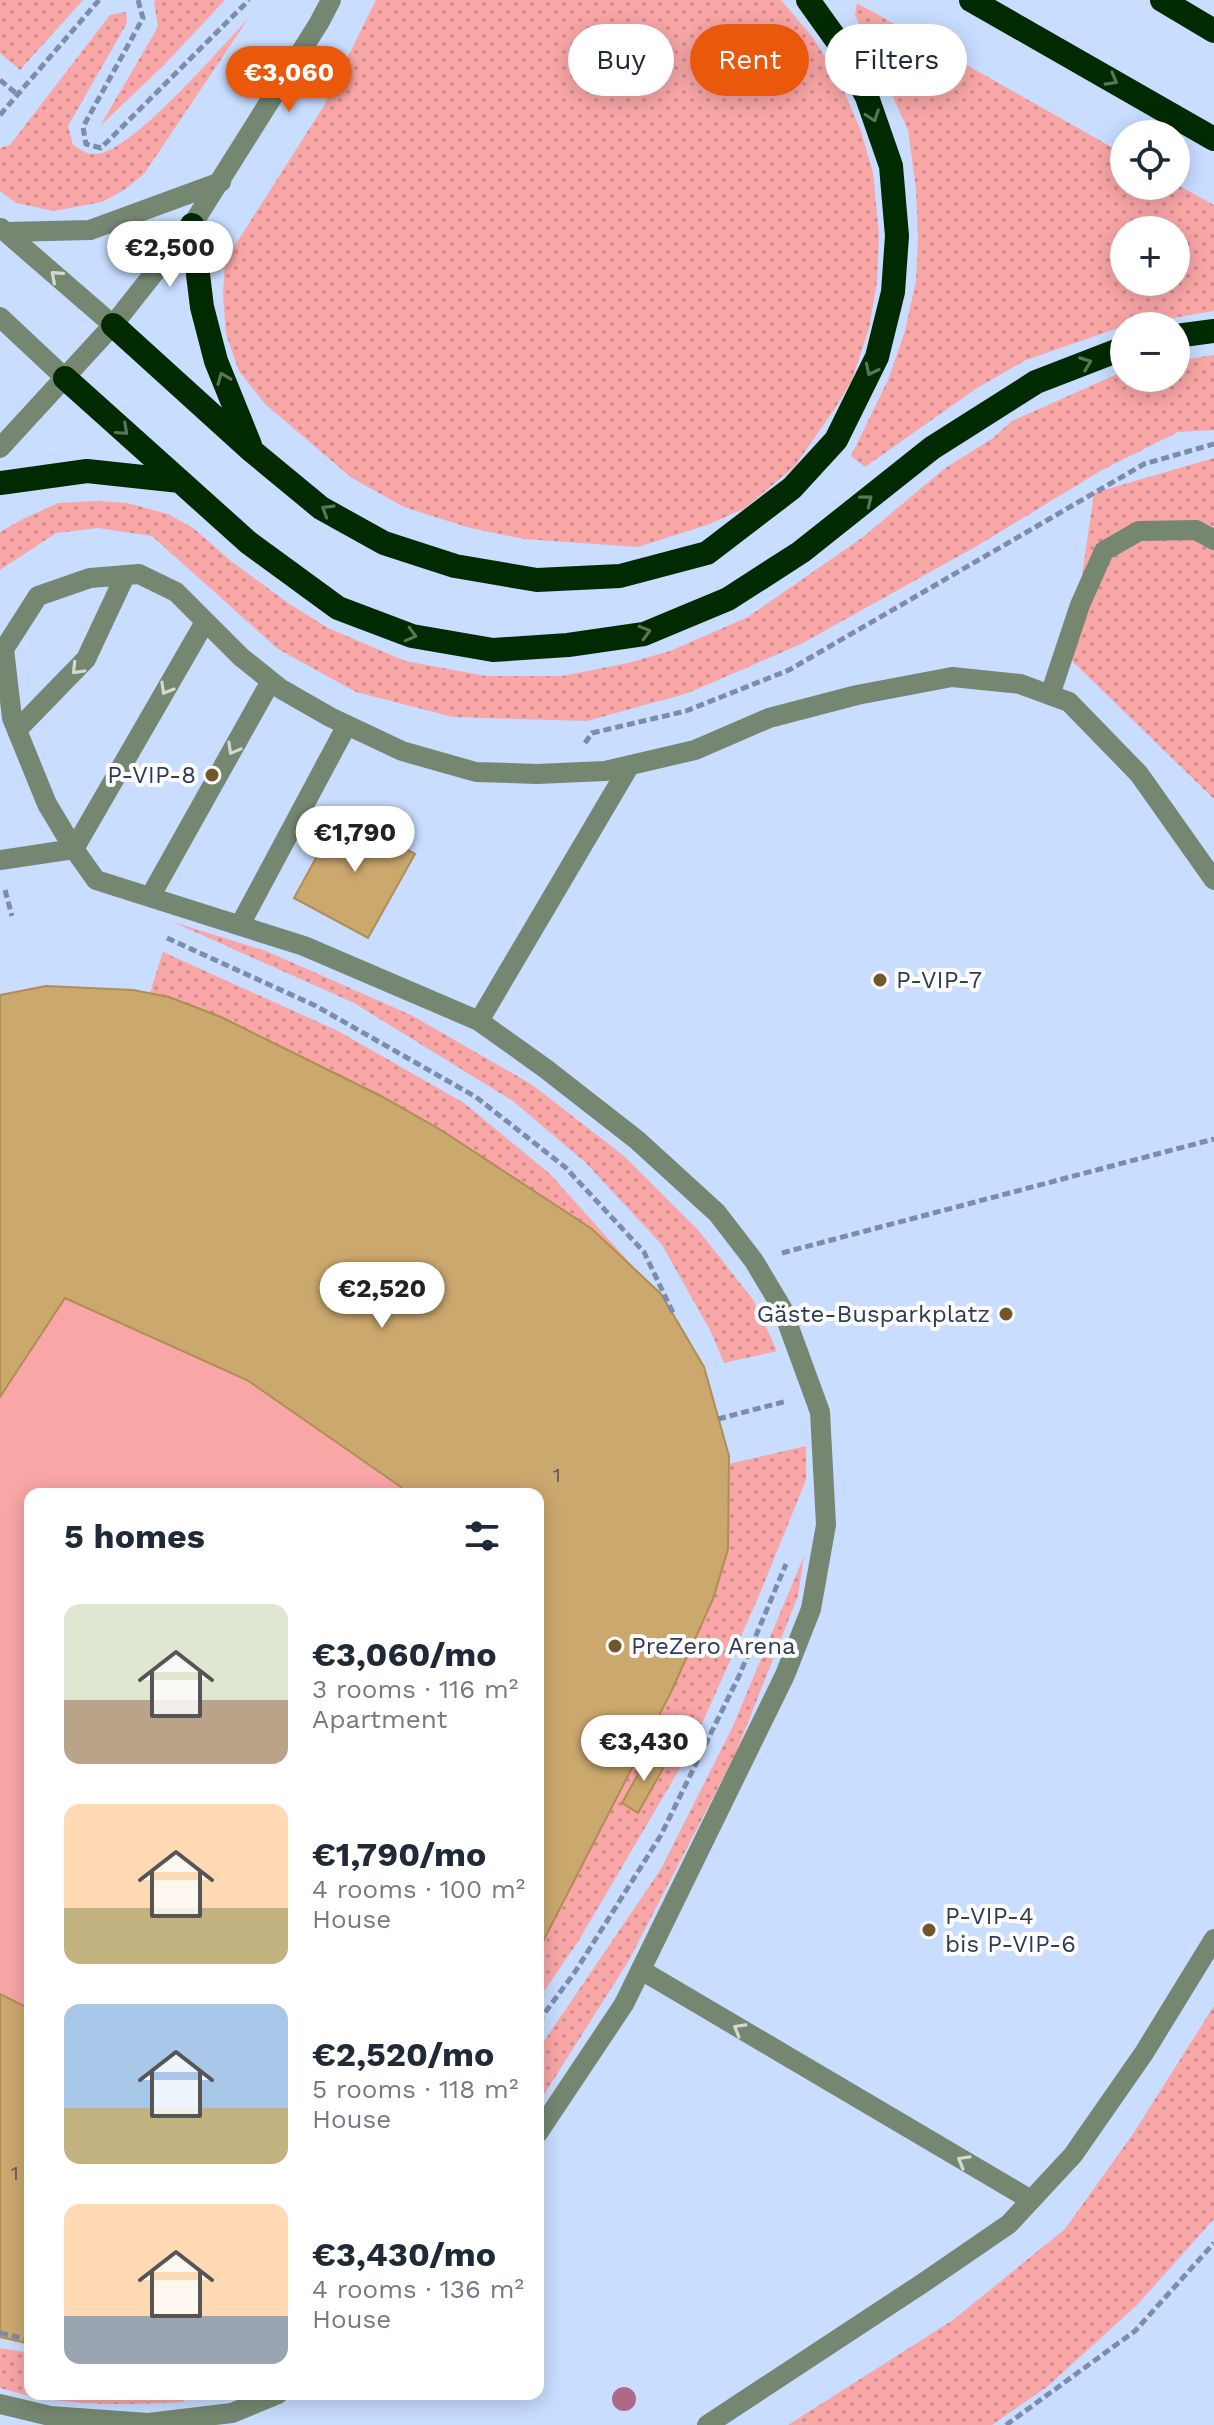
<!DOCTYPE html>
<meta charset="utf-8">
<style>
:root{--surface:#fff;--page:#f2f2f3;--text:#1f2937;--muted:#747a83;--accent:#ea580c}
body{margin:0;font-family:"Work Sans",sans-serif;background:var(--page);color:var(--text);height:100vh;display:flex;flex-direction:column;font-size:30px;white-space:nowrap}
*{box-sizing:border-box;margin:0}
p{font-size:26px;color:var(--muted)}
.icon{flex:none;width:44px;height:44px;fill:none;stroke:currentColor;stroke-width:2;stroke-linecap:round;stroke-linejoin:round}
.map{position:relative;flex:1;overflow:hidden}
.details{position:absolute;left:24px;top:1488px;width:520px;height:912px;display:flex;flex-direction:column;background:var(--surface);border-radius:16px;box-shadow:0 4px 20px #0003}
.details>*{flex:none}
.guide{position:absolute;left:568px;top:24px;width:526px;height:72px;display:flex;gap:16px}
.tools{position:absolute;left:1110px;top:120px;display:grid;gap:16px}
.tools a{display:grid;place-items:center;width:80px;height:80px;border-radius:50%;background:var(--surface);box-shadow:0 4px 20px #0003;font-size:40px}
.price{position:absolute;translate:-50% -68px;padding:0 18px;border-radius:28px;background:#fff;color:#222;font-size:26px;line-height:52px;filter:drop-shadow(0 2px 4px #0008)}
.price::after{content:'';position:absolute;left:50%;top:48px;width:24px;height:18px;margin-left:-12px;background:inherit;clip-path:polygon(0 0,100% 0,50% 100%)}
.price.current{background:var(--accent);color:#fff}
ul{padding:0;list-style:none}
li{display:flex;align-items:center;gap:24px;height:200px;padding:0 40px}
li span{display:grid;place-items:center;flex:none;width:224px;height:160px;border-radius:16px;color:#555}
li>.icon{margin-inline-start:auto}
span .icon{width:96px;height:96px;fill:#fffc;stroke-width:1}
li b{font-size:34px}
h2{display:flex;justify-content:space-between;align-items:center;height:96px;padding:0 40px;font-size:34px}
.chip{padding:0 28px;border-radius:36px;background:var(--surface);box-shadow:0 4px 20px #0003;font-size:28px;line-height:72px}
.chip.current{background:var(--accent);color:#fff}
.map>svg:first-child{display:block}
.grass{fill:url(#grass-dots);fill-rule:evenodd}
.garden{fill:#f9a6a6}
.building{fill:#cba86e;stroke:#af8e53;stroke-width:2}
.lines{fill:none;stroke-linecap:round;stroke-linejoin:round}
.path{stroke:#7c8da9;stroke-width:5;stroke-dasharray:8 4;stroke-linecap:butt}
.minor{stroke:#758771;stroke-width:20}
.highway{stroke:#022a00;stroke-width:24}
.tree{fill:#ae6888}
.oneway{stroke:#5a7458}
.oneway2{stroke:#d4d9d2}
.poi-dot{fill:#715729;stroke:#fcfcfc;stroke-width:3}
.labels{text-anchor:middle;stroke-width:8;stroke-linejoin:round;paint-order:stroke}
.number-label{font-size:20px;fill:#555659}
.poi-label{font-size:24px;fill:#2e3b52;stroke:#fcfcfc;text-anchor:start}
</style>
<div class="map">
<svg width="1214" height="2425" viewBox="0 0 1214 2425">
<defs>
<pattern id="grass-dots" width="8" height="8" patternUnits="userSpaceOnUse" patternTransform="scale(2)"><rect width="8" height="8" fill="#f9a6a6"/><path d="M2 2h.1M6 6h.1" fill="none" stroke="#ca888a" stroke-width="1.8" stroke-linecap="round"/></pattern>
</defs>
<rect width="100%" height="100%" fill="#c8ddff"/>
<path class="grass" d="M0,0h83l-63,70 -20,-17z
M158,0h67l-61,65 -64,61 58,-99 -4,-26z
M376,0h405l33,39 27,45 20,47 12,42 6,61 -2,48 -8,46 -17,52 -18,30 -40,57 -49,41 -35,16 -72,23 -114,-8 -54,-11 -66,-21 -52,-29 -87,-74 -26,-33 -13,-37 -3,-38 2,-35 97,-152z
M857,3l267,151v32h52v-2l38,21v106l-90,15 -98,34 -49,28 -112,79 -14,-11 37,-76 17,-49 11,-50 2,-43 -2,-49 -8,-59 -53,-115zM1124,230h52v52h-52z
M126,12l1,11 -59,103 5,19c8,5 14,10 23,9 34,0 126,-108 152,-135l-104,155 -20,16 -22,12 -48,9 -38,-8 -16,-12v-43l10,-3 100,-130z
M1214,355v75l-36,2 -76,38 -127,77 -174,97 -113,49 -101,28 -134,-4 -97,-25 -78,-43 -126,-113 -54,-8 -42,5 -56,37v-38l23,-13 35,-16 40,-2 29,2 41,11 25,14 38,33 57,42 40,25 77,33 81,15h76l66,-13 42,-12 78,-34 115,-80 81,-68 49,-31 19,-17 112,-50v7h52v-17z
M1214,458v341l-144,-140 24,-166z
M173,922l93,29 145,64 120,69 93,72 75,75 55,70 23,50 -53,12 -13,-31 -49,-87 -76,-82 -73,-62 -159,-98z
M163,952l175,79 126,72 86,71 88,98 -46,-43 -151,-99 -60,-34 -160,-79 -52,-20 -19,-4z
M806,1446v34l-48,118 -69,155 -110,187 -41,60v-49l191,-487z
M804,1556l-6,40 -63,159 -107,207 -90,142v-54l123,-181 72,-143z
M1214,2006v213l-77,86 -89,81 -56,39h-204l165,-105 112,-91 68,-95z
M0,2348l30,5v41h151l3,8c-62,3 -124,5 -184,-14z"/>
<path class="garden" d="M46,986l87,4 36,7 52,20 160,79 60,34 151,99 69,65 43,73 25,89 -1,93 -15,50 -175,-105h-508v850l-30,-7v-1342z"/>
<path class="building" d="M341,812l32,18 5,-8 16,8 -5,10 26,14 -47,84 -74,-40z
M46,986l87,4 36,7 52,20 160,79 60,34 151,99 69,65 43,73 25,89 -1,93 -15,50 -42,93 -133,259v-457h-140l3,-7 -154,-107 -182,-82 -65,99v-402z
M650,1753l16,10 -28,50 -16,-10z
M0,1994l30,15v335l-30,-7z"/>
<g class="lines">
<path class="path" d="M138,0l5,18 -60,109 3,17 15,4 148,-148
M0,80l17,14
M0,115l99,-115
M585,743l7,-10 94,-22 103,-41 355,-206 70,-20
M5,890l7,26
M167,938l149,68 160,91 89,70 79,85 30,63
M782,1253l432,-114
M718,1419l69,-18
M538,2022l37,-50 86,-137 78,-159 47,-112
M0,2333l30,7
M1006,2425l129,-94 79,-88"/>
<path class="minor" d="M1,228l112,97
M7,232l83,-2 131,-48
M0,317l65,61
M0,448l113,-123 79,-100 127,-202 12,-23
M205,622l-131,227 -27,-45 -35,-86 -8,-69 34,-53 52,-18 49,-4 37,18 65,65 40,32 49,28 72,34 74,21 61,2 68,-3 90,-21 74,-32 88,-23 95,-18 68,7 49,18 70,72 75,106
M1050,695l30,-90 24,-54 35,-20 57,-1 18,10
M17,730l69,-71 39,-83
M0,860l74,-11 22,31 208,66 175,75 67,48 91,71 80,73 37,48 28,47 38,104 6,113 -15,84 -26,66 -161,329 -86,129
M150,897l121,-216
M240,925l107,-200
M479,1021l151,-256
M641,1970l390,230
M0,2404l50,12 98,7 84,-10 46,-19
M707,2425l213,-140 89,-61 64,-69 71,-102 70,-114"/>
<path class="highway" d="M971,0l243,139
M1162,0l52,31
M192,225l10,82 14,54 34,84
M113,325l139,126 69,57 63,35 71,23 82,14 83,-4 87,-23 85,-65 44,-48 41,-83 16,-65 4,-56 -6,-70 -24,-69 -29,-55 -30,-42
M1176,336l38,-5
M65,378l184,165 89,65 74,28 81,14 75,-5 76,-11 84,-35 73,-47 131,-104 104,-66 88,-34
M0,483l87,-12 93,10"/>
</g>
<circle class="tree" cx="624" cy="2399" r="12"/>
<defs><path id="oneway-chevron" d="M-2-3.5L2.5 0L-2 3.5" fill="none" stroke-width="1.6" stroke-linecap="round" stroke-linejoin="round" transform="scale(2)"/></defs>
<g class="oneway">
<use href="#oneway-chevron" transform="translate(1112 80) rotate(29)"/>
<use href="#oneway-chevron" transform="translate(873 116) rotate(71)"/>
<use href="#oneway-chevron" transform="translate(1086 363) rotate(-21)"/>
<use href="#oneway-chevron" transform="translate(871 370) rotate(116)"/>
<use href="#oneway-chevron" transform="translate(223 378) rotate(-112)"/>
<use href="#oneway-chevron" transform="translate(123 430) rotate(42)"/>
<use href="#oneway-chevron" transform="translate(867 500) rotate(-39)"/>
<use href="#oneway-chevron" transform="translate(327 510) rotate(-148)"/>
<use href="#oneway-chevron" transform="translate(645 632) rotate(-16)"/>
<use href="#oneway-chevron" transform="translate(411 635) rotate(16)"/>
</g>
<g class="oneway2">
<use href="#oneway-chevron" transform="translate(56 276) rotate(-139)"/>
<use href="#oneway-chevron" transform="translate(77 669) rotate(134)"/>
<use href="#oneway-chevron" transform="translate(166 689) rotate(120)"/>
<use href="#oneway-chevron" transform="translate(233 749) rotate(119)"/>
<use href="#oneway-chevron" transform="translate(739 2029) rotate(-150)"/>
<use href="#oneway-chevron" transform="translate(963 2161) rotate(-150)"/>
</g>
<g class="poi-dot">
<circle cx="212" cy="775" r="8"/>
<circle cx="880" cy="980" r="8"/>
<circle cx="1006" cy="1314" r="8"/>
<circle cx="615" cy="1646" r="8"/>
<circle cx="929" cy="1930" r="8"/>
</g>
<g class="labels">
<g class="number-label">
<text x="557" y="1482">1</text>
<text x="15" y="2180">1</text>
</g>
<g class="poi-label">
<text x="196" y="783" text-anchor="end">P-VIP-8</text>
<text x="896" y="988">P-VIP-7</text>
<text x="990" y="1322" text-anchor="end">Gäste-Busparkplatz</text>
<text x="631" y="1654">PreZero Arena</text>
<text x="945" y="1924">P-VIP-4<tspan x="945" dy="28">bis P-VIP-6</tspan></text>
</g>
</g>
</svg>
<div class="tools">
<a><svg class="icon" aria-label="locate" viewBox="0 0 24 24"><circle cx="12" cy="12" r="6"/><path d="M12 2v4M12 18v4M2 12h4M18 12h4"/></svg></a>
<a>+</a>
<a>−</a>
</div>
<b class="price current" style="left:289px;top:114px">€3,060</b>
<b class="price" style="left:170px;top:289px">€2,500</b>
<b class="price" style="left:355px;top:874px">€1,790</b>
<b class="price" style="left:382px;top:1330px">€2,520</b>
<b class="price" style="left:644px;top:1783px">€3,430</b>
<div class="guide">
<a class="chip">Buy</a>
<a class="chip current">Rent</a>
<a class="chip">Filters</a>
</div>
<section class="details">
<h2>5 homes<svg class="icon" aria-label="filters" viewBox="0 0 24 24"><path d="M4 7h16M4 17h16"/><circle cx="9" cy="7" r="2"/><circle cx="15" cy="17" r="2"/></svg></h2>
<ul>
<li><span style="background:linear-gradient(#dfe7d0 60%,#b9a48a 0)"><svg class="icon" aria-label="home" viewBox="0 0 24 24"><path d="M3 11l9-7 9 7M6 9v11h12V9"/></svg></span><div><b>€3,060/mo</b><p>3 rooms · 116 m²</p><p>Apartment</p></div></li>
<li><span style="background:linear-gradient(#ffd9b3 65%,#c2b280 0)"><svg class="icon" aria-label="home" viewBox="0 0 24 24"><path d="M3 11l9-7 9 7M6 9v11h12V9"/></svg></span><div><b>€1,790/mo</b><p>4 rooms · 100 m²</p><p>House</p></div></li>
<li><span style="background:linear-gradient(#a9c7e8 65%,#c2b280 0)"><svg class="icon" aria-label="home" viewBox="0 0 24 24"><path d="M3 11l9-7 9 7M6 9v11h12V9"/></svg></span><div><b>€2,520/mo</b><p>5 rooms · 118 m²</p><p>House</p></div></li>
<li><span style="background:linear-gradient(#ffd9b3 70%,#9aa5b1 0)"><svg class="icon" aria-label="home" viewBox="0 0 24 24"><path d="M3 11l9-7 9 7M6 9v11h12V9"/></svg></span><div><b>€3,430/mo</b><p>4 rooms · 136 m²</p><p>House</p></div></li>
</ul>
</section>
</div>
